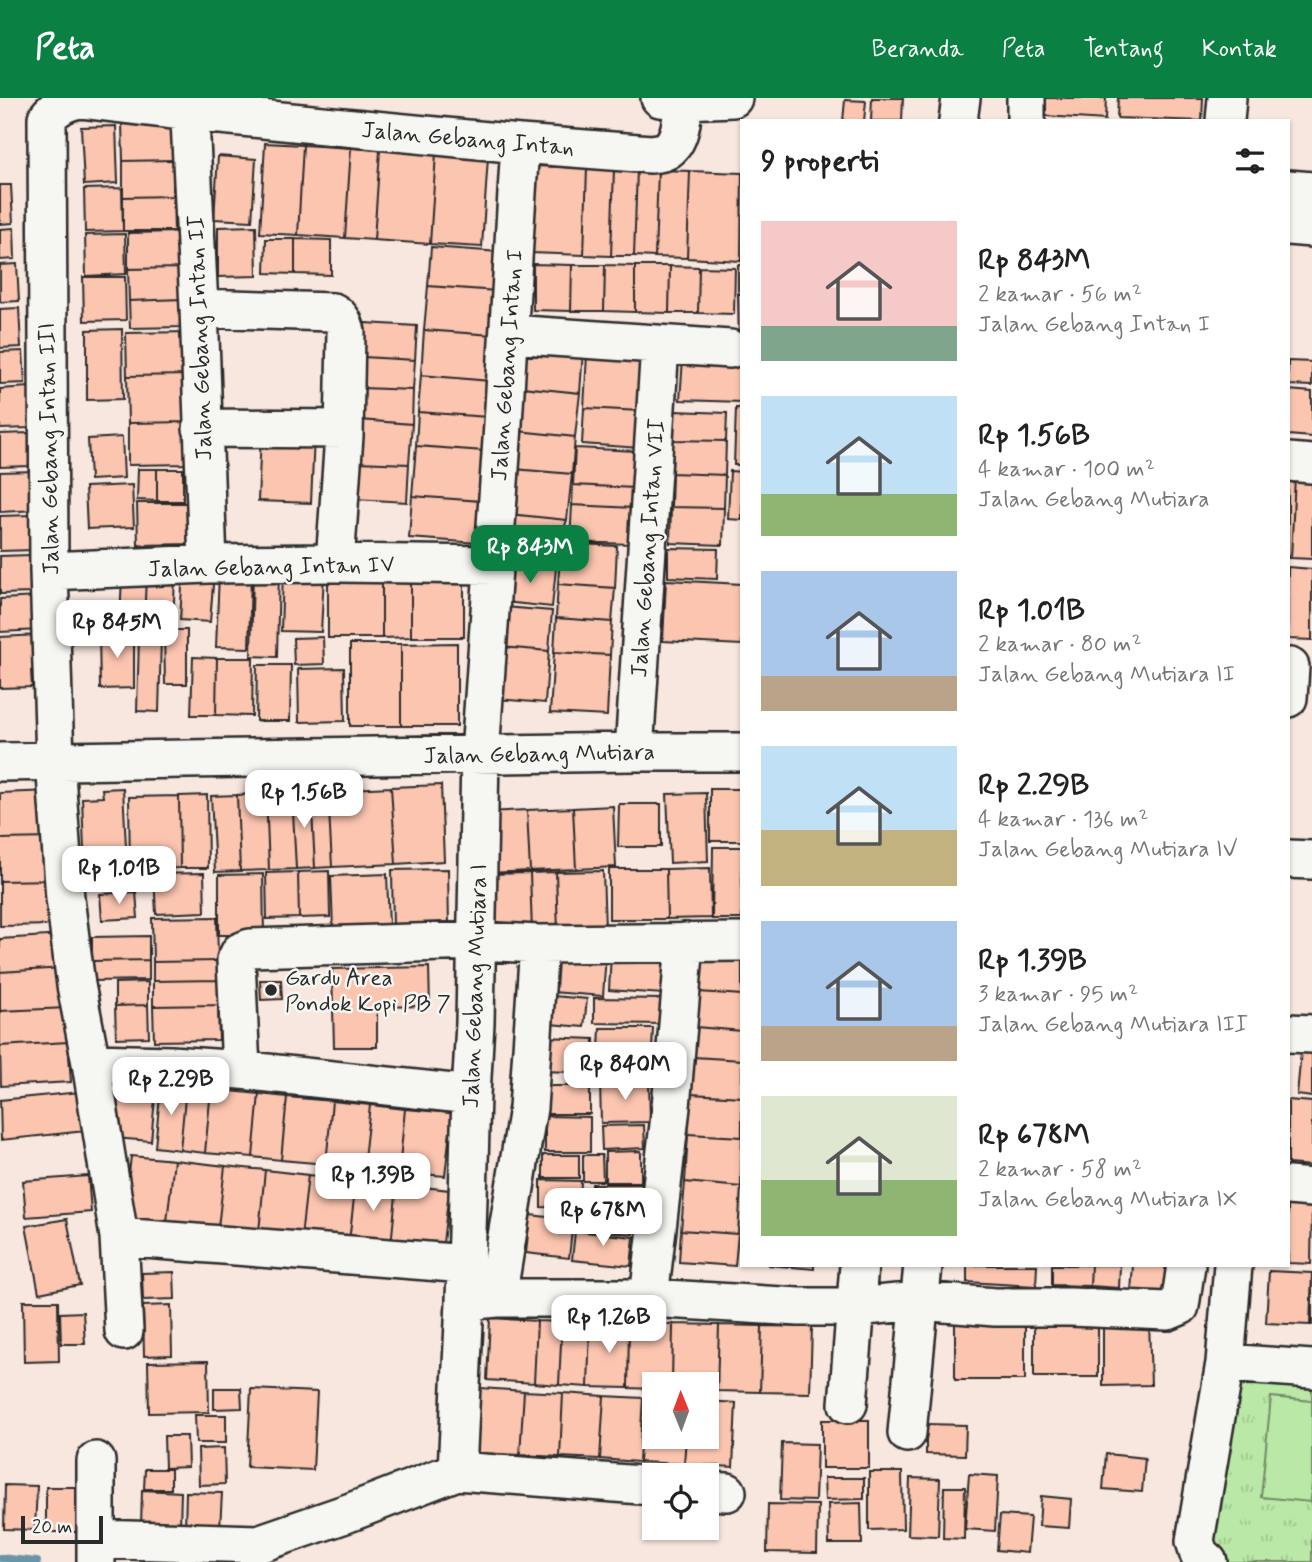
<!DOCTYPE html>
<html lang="id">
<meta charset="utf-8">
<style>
:root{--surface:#fff;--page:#f6f6f6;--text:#222;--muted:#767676;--accent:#0b8043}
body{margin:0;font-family:Mynerve,sans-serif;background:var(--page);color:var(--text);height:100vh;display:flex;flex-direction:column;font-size:26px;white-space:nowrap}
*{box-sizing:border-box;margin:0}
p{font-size:23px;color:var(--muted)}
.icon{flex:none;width:38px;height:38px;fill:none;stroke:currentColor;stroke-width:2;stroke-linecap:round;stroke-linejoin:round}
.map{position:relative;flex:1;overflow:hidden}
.side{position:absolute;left:740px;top:21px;width:550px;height:1148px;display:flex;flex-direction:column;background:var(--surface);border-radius:0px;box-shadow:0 2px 5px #0004}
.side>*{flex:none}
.needle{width:46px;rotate:359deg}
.tools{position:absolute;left:642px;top:1274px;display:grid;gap:14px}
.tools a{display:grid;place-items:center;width:77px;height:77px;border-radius:0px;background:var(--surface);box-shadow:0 2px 5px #0004;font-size:35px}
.scale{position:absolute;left:21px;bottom:18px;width:82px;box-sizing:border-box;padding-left:7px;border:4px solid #2b2b2b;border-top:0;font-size:19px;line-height:24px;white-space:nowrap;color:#2b2b2b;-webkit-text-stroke:5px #f6f6f2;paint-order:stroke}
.price{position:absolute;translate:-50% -60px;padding:0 16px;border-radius:14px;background:#fff;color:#222;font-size:23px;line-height:46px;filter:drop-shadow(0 2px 4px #0008)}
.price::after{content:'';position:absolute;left:50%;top:42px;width:21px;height:16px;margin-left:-10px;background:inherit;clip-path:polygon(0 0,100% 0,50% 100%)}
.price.on{background:var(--accent);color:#fff}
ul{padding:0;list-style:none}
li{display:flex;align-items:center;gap:21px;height:175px;padding:0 21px}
li span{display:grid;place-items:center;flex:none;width:196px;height:140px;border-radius:0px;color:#555}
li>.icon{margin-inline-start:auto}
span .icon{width:84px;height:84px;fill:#fffc;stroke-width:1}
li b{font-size:30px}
h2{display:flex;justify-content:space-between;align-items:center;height:84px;padding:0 21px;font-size:30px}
header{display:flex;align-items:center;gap:42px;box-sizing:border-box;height:98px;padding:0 35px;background:var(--accent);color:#fff}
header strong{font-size:33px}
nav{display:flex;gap:38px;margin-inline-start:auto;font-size:24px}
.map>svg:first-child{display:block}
.grass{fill:url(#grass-tufts);stroke:#728a68;stroke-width:2}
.pitch{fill:#bae8a6;stroke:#728a68;stroke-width:2}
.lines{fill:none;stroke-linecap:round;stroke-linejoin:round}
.stream{stroke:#6c94a7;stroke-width:8}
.building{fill:#fcc5b0;stroke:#2b2b2b;stroke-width:2}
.minor-casing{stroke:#2b2b2b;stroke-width:42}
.minor{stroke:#f6f6f2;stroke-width:37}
.poi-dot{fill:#2b2b2b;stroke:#f6f6f2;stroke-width:2.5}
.labels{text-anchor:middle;stroke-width:5;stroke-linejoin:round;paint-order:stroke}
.street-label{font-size:23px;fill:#2b2b2b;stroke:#f6f6f2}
.poi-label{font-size:23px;fill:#2b2b2b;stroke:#f6f6f2;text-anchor:start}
</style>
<header>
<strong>Peta</strong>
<nav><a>Beranda</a><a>Peta</a><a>Tentang</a><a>Kontak</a></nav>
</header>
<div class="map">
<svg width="1312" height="1464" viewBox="0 0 1312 1464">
<defs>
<pattern id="grass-tufts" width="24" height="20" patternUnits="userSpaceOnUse" patternTransform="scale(1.75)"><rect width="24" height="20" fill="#bae8a6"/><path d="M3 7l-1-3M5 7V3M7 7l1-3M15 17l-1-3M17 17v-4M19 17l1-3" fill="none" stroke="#a0c78f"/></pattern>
</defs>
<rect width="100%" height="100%" fill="#f8e7de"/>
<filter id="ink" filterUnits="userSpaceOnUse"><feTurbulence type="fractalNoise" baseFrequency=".0143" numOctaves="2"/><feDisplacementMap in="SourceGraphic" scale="14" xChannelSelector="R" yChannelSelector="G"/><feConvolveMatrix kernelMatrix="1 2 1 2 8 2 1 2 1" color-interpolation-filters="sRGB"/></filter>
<g filter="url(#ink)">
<path class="grass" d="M1230,1282l82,6v176h-103z"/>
<path class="pitch" d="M1271,1299l41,4v82l-2,19 -49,-5z"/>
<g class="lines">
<path class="stream" d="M0,1460l37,4"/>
</g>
<path class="building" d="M872,0h31l-1,23h-31z
M1032,0h74l-1,22 -75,-5z
M1118,0h85l-1,23 -85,-3z
M845,2l21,1 -2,20h-21z
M122,25h50l1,37 -50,1z
M116,28l2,57 -34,2 -3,-58z
M265,45l38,2 -5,90 -38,-2z
M303,47l48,3 -6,90 -47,-3z
M351,50l29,2 -6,90 -29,-2z
M380,52l56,3 -6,91 -56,-4z
M436,55l52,4 -6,90 -52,-3z
M218,58l38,3 -4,62 -38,-2z
M173,62v36l-50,1v-36z
M534,68l53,2 -3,87 -53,-2z
M587,70l27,1 -3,87 -27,-1z
M614,71h23l-3,87h-23z
M637,71l21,1 -3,87 -21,-1z
M658,72l32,1 -3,87 -32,-1z
M690,73l52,2 -1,88 -54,-3z
M0,87h11l2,38 -13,1z
M122,90l1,43 -38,1 -1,-43z
M173,98l1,35h-51v-34z
M256,128l1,50 -39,1v-50z
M14,130l1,31 -15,1v-31z
M181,134v36l-53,1v-36z
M125,136l1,40 -40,2 -1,-41z
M266,141h29v35l-30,-1z
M295,141l36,1v35l-36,-1z
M431,149l69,5 -3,39 -69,-5z
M17,166l2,37 -19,1v-37z
M533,166l39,1 -1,46 -38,-1z
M572,167h33l-1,46h-33z
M605,167l30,1v46l-31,-1z
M738,167h4v28l-4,1z
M635,168h35l-1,47 -34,-1z
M670,168l29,1 -1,46h-29z
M699,169l36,1 -1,46 -36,-1z
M181,170l1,31 -53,2 -1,-32z
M83,179h42l1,43 -42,1z
M428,188l69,5 -4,44 -69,-5z
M742,195v55h-3l-1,-54z
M182,201l1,28 -53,1 -1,-27z
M19,210l2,39 -21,1v-39z
M365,225l52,3 -2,34 -52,-3z
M122,231l1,70 -36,1v-70z
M424,232l69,5 -3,46 -69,-6z
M189,234l1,43 -63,1 -1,-43z
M527,248l56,5 -3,42 -58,-6z
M23,253l2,32 -25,1v-32z
M587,256l55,3 -1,54 -57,-3z
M363,259l52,3 -2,30 -51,-2z
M683,261h59v43l-62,-2z
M1288,263l24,1v24l-24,-1z
M190,277v47l-62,1 -1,-47z
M421,277l69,6 -2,36 -70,-5z
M29,289l2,41 -31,1v-40z
M522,289l58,6 -5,44 -57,-6z
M362,290l51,2 -1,34 -53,-4z
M1288,292l24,2v45l-24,-2z
M584,310l57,3v37l-59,-4z
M736,310h6v57h-8z
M674,313l53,2 -1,28 -53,-1z
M418,314l70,5 -4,34 -68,-5z
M359,322l53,4 -3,40 -52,-2z
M190,324l1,42 -63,1v-42z
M518,333l57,6 -3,37 -58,-5z
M29,335l1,33 -30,1v-33z
M261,336l53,2 -3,67 -53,-2z
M122,339l2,41 -34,2 -2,-41z
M673,342l53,1 -1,34 -53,-2z
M416,348l68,5 -3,50 -69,-5z
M575,350l62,3 -2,37 -62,-3z
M357,364l52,2 -2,38 -52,-3z
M138,371h19v32l-20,-1z
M157,371h26v32h-26z
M514,371l58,5 -5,46 -58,-6z
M35,373l2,39 -37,2v-40z
M730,373l12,1v48l-14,-1z
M672,375l53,2 -1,33 -53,-1z
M1288,378h7l-4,82h-3z
M1295,378l17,1v82l-21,-1z
M132,387l2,42 -47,2 -2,-42z
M573,387l62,3 -1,20 -62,-3z
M412,398l69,5 -3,42 -69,-5z
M137,405h57v41l-56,1z
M572,407l62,3 -2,36 -62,-2z
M671,409l53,1 -1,37 -53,-2z
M509,416l58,6 -13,34 -48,-4z
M32,417l2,35 -34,1v-35z
M561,445l56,3 -2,42 -57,-4z
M668,450l50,1 -1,30 -49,-2z
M31,457l1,38 -32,1v-38z
M507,465l49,5 -4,39 -48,-5z
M1288,469l24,2v71l-24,-1z
M183,472l31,3 -4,49 -30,-2z
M411,472h53v67h-53z
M411,472v67l-29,1v-67z
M253,473h26l-2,86 -26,-1z
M328,473h54v67h-54z
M283,474l41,2 -3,58 -40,-1z
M219,475l32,1 -2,74 -33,-1z
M122,477l24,2 -2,45 -24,-1z
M146,479l29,1 -2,46 -29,-2z
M666,482l76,4v61l-79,-4z
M558,486l57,4 -3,34 -56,-4z
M38,499l2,33 -40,2v-33z
M504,509l48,4 -3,40 -48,-4z
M556,520l56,4 -2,33 -56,-3z
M164,532h23v54h-22z
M134,533v57l-34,1 -1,-57z
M39,537l1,35 -9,1 1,16 -32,1v-51z
M139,539l22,1 -2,74 -22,-1z
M323,539l1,27 -30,1 -1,-27z
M457,545v83h-56v-82z
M350,546h51v82h-51z
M501,549l48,4 -4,52 -48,-4z
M554,554l56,3 -3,61 -57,-3z
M193,559l24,1 -1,57h-25z
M217,560h36l-1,58 -36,-1z
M257,567h34l-1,56h-34z
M344,570l1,53 -46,1 -1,-53z
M441,687l3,76 -48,3 -5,-77z
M391,689l5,77 -64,3 -4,-77z
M123,690l3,59 -42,2 -2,-51 21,-1 -1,-8z
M710,691h32v52h-32z
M328,692l4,77 -17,1 -4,-77z
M52,693l1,47 -53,1v-46z
M311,693l4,77 -19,1 -4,-77z
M292,694l4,77 -27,1 -3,-77z
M266,695l3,77 -29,1 -3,-76z
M706,695l2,68 -38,2 -3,-69z
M207,697l1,73h-28l-1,-72z
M237,697l3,76 -25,1 -4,-76z
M179,698l1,72 -50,1 -1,-72z
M619,706h42v43h-43z
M613,708l3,61 -40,2 -3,-61z
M573,710l3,61 -46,2 -3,-61z
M527,712l3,61 -41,2 -3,-61z
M53,740l1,42 -54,1v-42z
M713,749h29v72h-30z
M710,770l1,50 -44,1 -1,-50z
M448,771l1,58 -56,1 -1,-58z
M609,771h57l1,50h-58z
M329,773l1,46 -31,1 -1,-46z
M603,773l2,58 -47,2 -2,-59z
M298,774l1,46 -32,1 -1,-46z
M556,774l2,59 -26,1 -2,-59z
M204,775l1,39 -49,2 -2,-40z
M530,775l2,59 -41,1 -2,-59z
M263,776l1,61h-45v-60z
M387,776l2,52 -56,3 -2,-53z
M54,782l1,45 -55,1v-45z
M136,794l2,26 -36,2 -2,-26z
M217,819l1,44 -65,1 -1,-44z
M63,837l1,33 -64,4v-33z
M149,838v24l-57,1v-24z
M555,852l51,5 -3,41 -51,-4z
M702,852l40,3v42l-43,-3z
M611,855l55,3 -3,38 -54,-4z
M149,862v20l-56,1 -1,-20z
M218,863v19l-65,1v-19z
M429,869l1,39 -53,1v40h-43l-2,-78z
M64,870l3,40 -67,3v-39z
M218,882v25l-65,1v-25z
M260,882h21l1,19 -21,1z
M148,884v23l-33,1v-23z
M699,894l43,3v36l-46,-4z
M553,898l34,3 -3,28 -34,-3z
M594,900l69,1v25l-69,-1z
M148,907l1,32 -33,1 -1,-32z
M218,907l1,35 -65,1 -1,-35z
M67,910l1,34 -68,4v-35z
M696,929l46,4v29l-48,-3z
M600,930h53l-1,23 -53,-1z
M545,939l49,2 -1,34 -49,-2z
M1302,943l10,1v55l-15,-2z
M68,944l3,40 -70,4 -1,-40z
M599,952l53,1v27l-53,-1z
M694,959l48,3v37l-51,-3z
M649,983l1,41 -49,1 -1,-41z
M119,986l37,4 -5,53 -37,-3z
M161,987l25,2 -6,63 -25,-3z
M544,988h46v28h-46z
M186,989l25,2 -6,64 -25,-3z
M211,991l48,5 -6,63 -48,-4z
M80,994l5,39 -84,9 -1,-40z
M259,996l28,3 -6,63 -28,-3z
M691,996l51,3v40l-54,-3z
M287,999l45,4 -6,63 -45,-4z
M1288,1002l24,2v64l-24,-2z
M332,1003l38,4 -7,63 -37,-4z
M370,1007l35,4 -6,63 -36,-4z
M405,1011l47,4 -7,63 -46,-4z
M545,1018l45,1v35h-45z
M644,1027l1,23 -43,2 -1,-24z
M688,1036l54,3 -1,50 -56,-5z
M641,1053v31h-36v-30z
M543,1057h36v23h-36z
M583,1057h19l1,26h-20z
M131,1058l43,4 -7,62 -43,-4z
M174,1062l51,6 -7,62 -51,-6z
M225,1068l40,4 -6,62 -41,-4z
M265,1072l43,5 -7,62 -42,-5z
M308,1077l48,5 -7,62 -48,-5z
M88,1078l3,36 -65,5 -3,-36z
M356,1082l41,4 -6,62 -42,-4z
M541,1082l40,1 -1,27 -39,-1z
M685,1084l56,5 -3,47 -57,-4z
M397,1086l52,6 -7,62 -51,-6z
M592,1086h57v21h-57z
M1288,1104l24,2 -1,60 -23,-1z
M590,1109l45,3 -2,24 -45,-4z
M530,1117l43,5 -4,38 -43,-5z
M67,1121l13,66 -41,8 -13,-67z
M681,1132l57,4 -3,32 -56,-4z
M575,1133l59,6 -3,29 -59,-6z
M768,1167h46v4z
M967,1167h70l-1,21 -69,-4z
M1052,1167h39l-1,21 -38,-1z
M1091,1167h29l-1,23 -29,-2z
M1133,1167h38l-2,28 -38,-1z
M1269,1173l43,2 -2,52 -44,-2z
M174,1174l1,27 -32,1 -1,-27z
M1312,1176v51h-2z
M23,1203h35l1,60 -35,1z
M171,1207l1,50 -28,1 -1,-50z
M1034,1213h64v66h-64z
M83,1214l2,32h-24l-1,-31z
M955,1215h70v67h-70z
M490,1220l47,3 -3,62 -47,-3z
M1149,1222l2,65 -48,1v-65z
M537,1223l25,1 -3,63 -25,-2z
M562,1224h28l-2,65 -29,-2z
M590,1224l39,1 -1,65 -40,-1z
M629,1225l44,1 -1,60h-18v5l-26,-1z
M673,1226l46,1 -2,66 -10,-1v-6h-35z
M719,1227l43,1 -2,66 -43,-1z
M762,1228l50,1 -2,66 -50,-1z
M208,1263l1,51 -60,1 -1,-51z
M214,1290h27l1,20 -28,1z
M480,1290l44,3 -4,64 -44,-2z
M251,1291l66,3 -4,78 -66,-3z
M524,1293l39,2 -3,64 -40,-2z
M563,1295l41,3 -4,63 -40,-2z
M604,1298l39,2 -4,64 -39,-3z
M643,1300h11v39h32l-2,27 -45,-2z
M707,1303l29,2 -3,64 -49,-3 2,-27h21z
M195,1317h31v28h-30z
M822,1322h47v48h-47z
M926,1326l40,1 -1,30 -39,-1z
M164,1338h23l1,31 -23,1z
M782,1345l35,1 -2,57 -35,-1z
M224,1350l1,36 -26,1 -1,-36z
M1106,1356l39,4 -3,34 -39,-3z
M145,1371h26v20h-27z
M869,1374h33l1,57 -34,1z
M969,1376l29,2 -3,55 -30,-2z
M824,1380h40v21l-39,1z
M910,1380l30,1 -2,57 -30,-1z
M5,1387l32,1 -2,44 -31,-1z
M46,1389h35v45h-35z
M944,1389h21l-1,52 -21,-1z
M142,1392l39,2 -1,35 -39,-1z
M186,1394l36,1 -2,35h-35z
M1041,1398l30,3 -2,29 -30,-2z
M861,1405l1,41h-33l-1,-40z
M768,1406l50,1 -1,48 -50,-1z
M1000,1417l30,2 -3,36 -30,-3z"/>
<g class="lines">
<defs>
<path id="minor" d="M189,0l10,210 9,256
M660,0l24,2 49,-2
M958,23l3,-23
M1026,23v-23
M1225,23l2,-23
M1288,91l24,2
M1288,128l24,2
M199,210l134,4c8,5 11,10 13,20l-2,104 -9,127
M509,236l221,15
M202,330l142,1
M1288,364l24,2
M49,473l159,-7 127,-1 158,2
M1288,600l2,-31
M634,654l26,-407
M0,664l634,-10h108
M1288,761l24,1
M1288,935l24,1
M91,965l80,2 70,5 230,25
M241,972l-5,-110 4,-8 10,-4 227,-7 62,3 203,-2
M1288,1088l24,2
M119,1139l347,27
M497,1200l31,-190 11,-164
M649,1200l22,-191 14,-165
M465,1203l32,-3h152l150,9h56l64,-6 76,6h75l98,4 12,-5 6,-41
M124,1233l-5,-94 -28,-174 -15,-78 -11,-87 -10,-137 -6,-190 -2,-453c9,-12 19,-16 33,-19l109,13 331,32 131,10c4,-1 9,-1 12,-2 19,-7 19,-38 21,-54
M1225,1265l87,6
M848,1306l11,-139
M907,1335l16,-168
M457,1373l8,-170 6,-206 4,-72 5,-269 22,-314 18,-296
M707,1393l20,1
M97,1441l161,5 93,-32 106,-41 197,15
M96,1464v-101
M1208,1464l-9,-8 -4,-13 30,-178 8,-98"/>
</defs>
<use href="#minor" class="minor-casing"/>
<use href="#minor" class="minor"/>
</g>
</g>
<circle class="poi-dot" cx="271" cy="892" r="7"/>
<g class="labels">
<g class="street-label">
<text transform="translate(468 40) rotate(5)" y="8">Jalan Gebang Intan</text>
<text transform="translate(199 240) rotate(-92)" y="8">Jalan Gebang Intan II</text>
<text transform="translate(506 267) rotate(-86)" y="8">Jalan Gebang Intan I</text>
<text transform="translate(48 351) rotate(-91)" y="8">Jalan Gebang Intan III</text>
<text transform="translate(647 450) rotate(-86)" y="8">Jalan Gebang Intan VII</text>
<text transform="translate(271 468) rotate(-1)" y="8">Jalan Gebang Intan IV</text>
<text transform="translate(539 655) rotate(-1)" y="8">Jalan Gebang Mutiara</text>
<text transform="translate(474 888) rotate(-88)" y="8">Jalan Gebang Mutiara I</text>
</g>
<g class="poi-label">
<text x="285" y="887">Gardu Area<tspan x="285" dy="26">Pondok Kopi PB 7</tspan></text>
</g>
</g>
</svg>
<div class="tools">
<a><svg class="needle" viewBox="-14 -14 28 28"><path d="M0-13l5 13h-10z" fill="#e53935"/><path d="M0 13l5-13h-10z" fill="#767676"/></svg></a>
<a><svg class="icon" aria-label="locate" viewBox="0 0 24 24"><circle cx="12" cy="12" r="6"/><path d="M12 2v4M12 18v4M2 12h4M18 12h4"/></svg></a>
</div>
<div class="scale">20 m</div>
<b class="price on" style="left:530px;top:487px">Rp 843M</b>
<b class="price" style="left:117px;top:562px">Rp 845M</b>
<b class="price" style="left:304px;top:732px">Rp 1.56B</b>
<b class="price" style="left:119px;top:808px">Rp 1.01B</b>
<b class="price" style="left:625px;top:1004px">Rp 840M</b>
<b class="price" style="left:171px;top:1019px">Rp 2.29B</b>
<b class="price" style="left:373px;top:1115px">Rp 1.39B</b>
<b class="price" style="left:603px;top:1150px">Rp 678M</b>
<b class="price" style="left:609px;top:1257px">Rp 1.26B</b>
<section class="side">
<h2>9 properti<svg class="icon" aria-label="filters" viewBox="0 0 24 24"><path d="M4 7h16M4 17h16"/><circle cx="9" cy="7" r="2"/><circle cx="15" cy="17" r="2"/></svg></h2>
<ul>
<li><span style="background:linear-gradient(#f6c9c9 75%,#7fa58c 0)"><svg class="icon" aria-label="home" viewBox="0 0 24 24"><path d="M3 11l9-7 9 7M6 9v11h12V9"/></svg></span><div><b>Rp 843M</b><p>2 kamar · 56 m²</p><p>Jalan Gebang Intan I</p></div></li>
<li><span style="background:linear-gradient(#bfe0f5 70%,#8fb573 0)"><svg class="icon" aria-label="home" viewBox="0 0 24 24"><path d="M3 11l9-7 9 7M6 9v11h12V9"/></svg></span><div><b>Rp 1.56B</b><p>4 kamar · 100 m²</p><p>Jalan Gebang Mutiara</p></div></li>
<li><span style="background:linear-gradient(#a9c7e8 75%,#b9a48a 0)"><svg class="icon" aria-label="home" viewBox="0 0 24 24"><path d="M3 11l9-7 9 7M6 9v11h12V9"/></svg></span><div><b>Rp 1.01B</b><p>2 kamar · 80 m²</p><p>Jalan Gebang Mutiara II</p></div></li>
<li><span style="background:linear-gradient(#bfe0f5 60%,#c2b280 0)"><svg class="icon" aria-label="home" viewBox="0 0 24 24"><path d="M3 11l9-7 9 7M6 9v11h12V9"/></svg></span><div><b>Rp 2.29B</b><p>4 kamar · 136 m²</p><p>Jalan Gebang Mutiara IV</p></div></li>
<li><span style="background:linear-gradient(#a9c7e8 75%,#b9a48a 0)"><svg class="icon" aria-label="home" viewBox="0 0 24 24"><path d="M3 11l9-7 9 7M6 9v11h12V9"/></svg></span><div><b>Rp 1.39B</b><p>3 kamar · 95 m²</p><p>Jalan Gebang Mutiara III</p></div></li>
<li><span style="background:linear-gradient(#dfe7d0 60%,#8fb573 0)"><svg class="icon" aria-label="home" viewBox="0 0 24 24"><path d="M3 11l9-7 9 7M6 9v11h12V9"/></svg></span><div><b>Rp 678M</b><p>2 kamar · 58 m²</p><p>Jalan Gebang Mutiara IX</p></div></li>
</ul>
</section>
</div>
